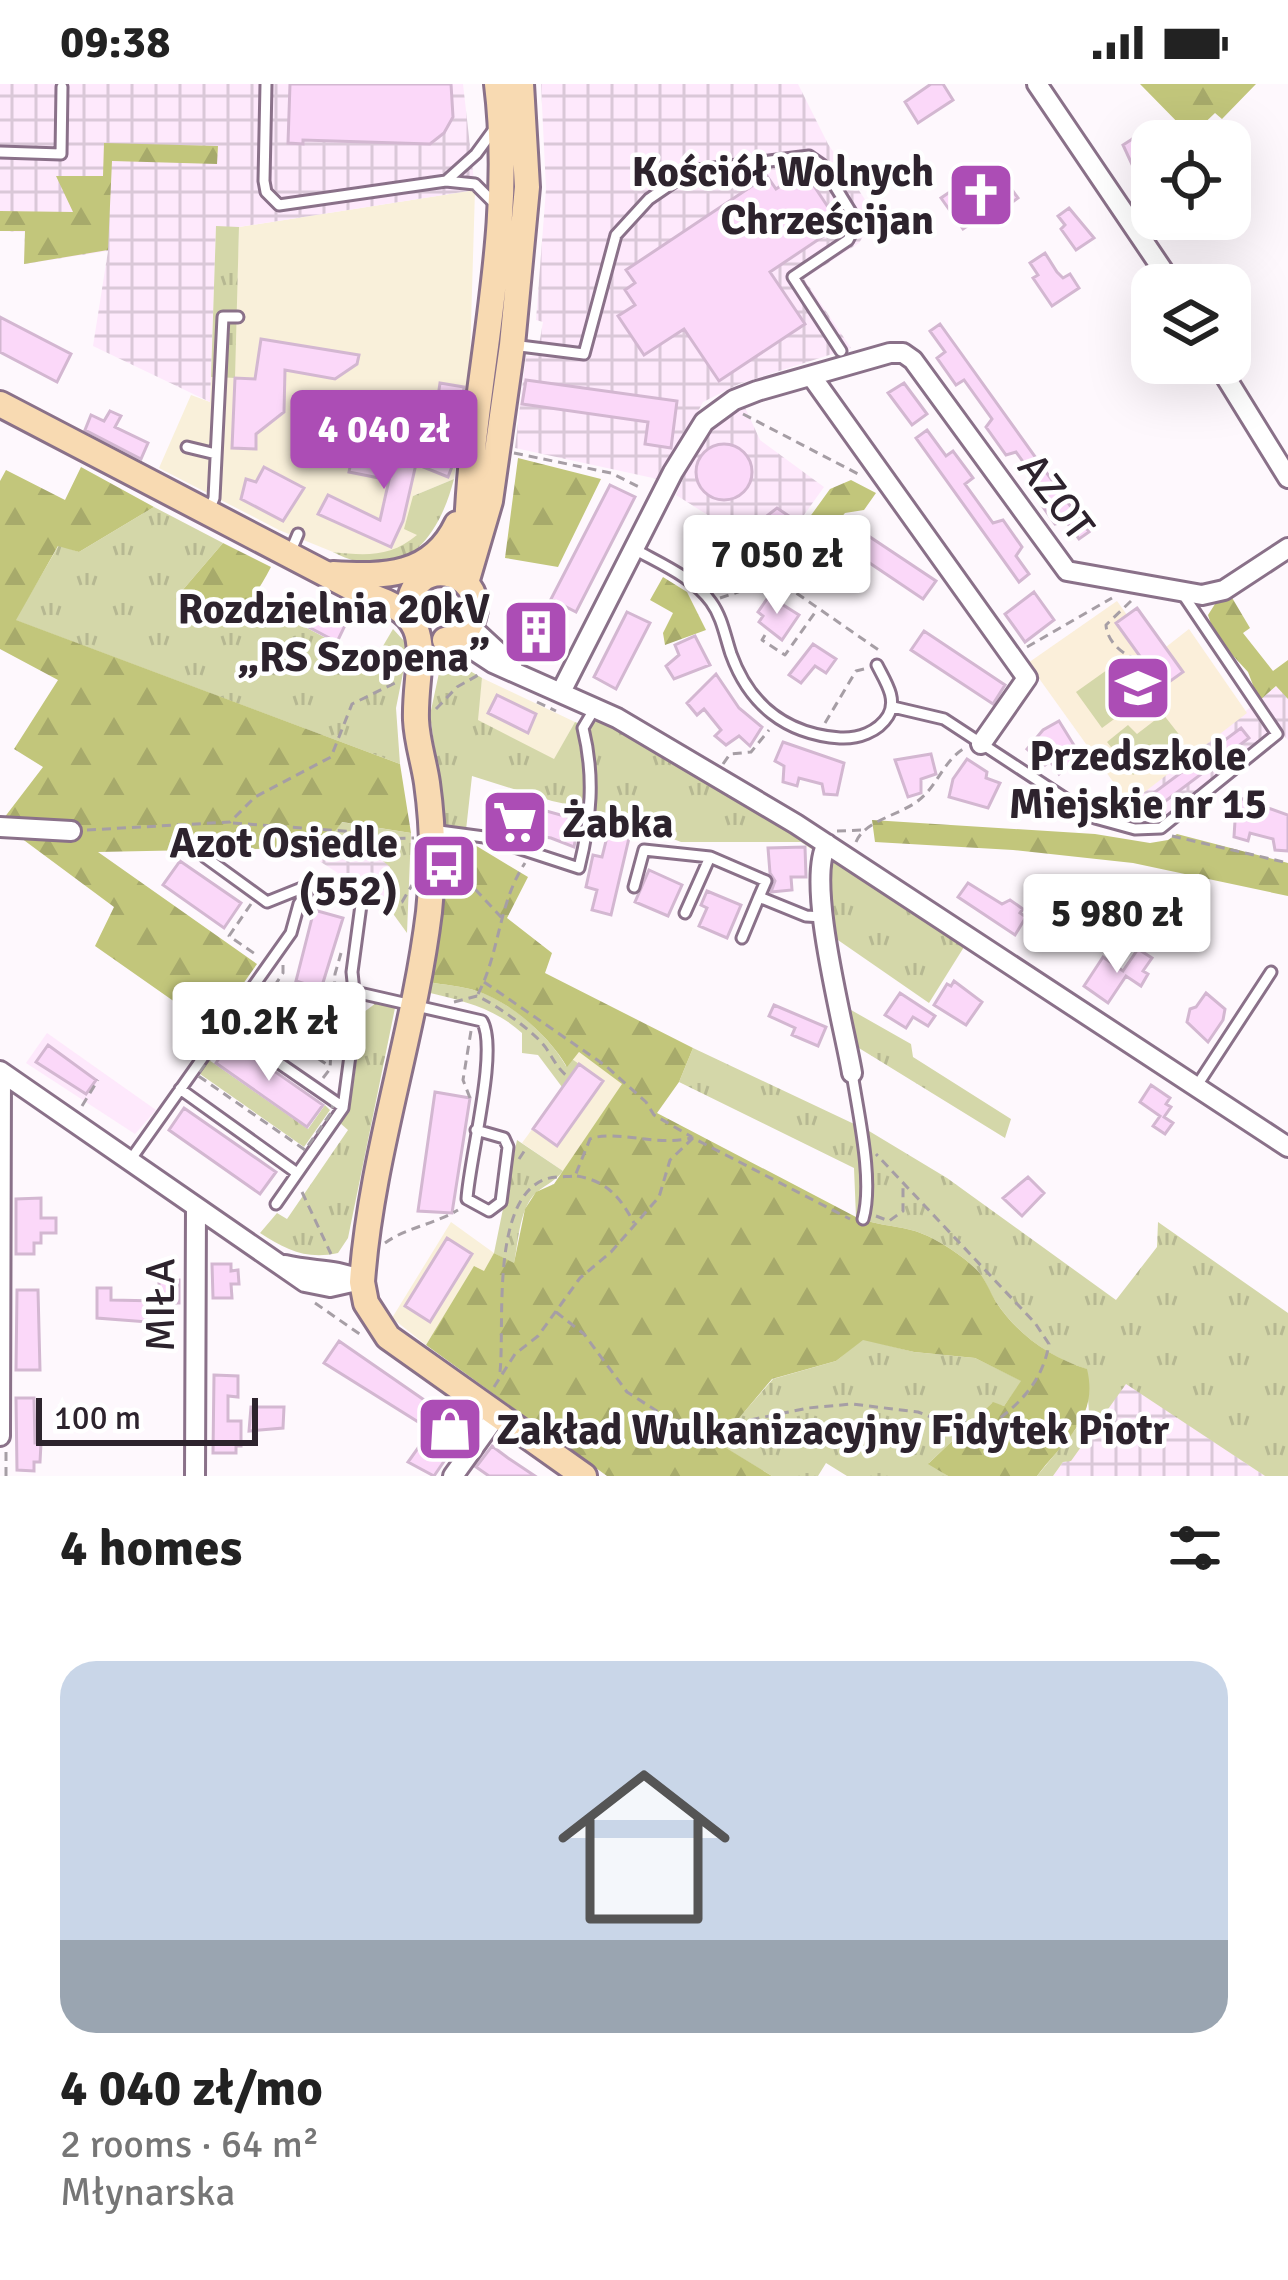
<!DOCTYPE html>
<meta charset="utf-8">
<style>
:root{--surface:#fff;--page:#f6f6f6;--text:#222;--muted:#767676;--accent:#ac4db5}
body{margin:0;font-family:Signika,sans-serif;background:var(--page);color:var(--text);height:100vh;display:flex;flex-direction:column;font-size:45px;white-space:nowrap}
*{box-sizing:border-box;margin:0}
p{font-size:39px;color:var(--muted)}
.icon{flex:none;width:66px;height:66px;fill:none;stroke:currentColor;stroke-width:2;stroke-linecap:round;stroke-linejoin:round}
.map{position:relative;height:1392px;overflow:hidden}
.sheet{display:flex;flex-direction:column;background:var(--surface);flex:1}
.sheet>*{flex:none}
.tools{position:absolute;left:1131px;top:36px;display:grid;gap:24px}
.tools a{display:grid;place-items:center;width:120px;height:120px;border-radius:24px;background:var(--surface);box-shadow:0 12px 48px #0002;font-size:60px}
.scale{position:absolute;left:36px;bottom:30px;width:222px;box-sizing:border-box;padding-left:12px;border:6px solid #2d232d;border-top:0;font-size:33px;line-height:42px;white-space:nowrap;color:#2d232d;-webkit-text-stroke:9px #fff;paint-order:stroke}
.price{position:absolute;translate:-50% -102px;padding:0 27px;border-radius:12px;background:#fff;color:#222;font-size:39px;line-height:78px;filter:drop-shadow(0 3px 6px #0008)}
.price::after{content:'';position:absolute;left:50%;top:72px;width:36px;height:27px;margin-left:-18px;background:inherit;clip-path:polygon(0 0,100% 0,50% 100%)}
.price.selected{background:var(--accent);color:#fff}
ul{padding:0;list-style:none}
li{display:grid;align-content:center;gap:24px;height:636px;padding:0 60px}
li span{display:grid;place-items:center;height:372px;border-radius:36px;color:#555}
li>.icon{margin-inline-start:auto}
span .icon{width:216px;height:216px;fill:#fffc;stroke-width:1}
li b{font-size:51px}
h2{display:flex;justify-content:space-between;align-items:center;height:144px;padding:0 60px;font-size:51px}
.status{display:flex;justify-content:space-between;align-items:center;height:84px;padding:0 60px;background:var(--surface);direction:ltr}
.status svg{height:33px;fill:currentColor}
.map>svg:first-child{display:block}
.commercial{fill:#f9f0da}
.industrial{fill:url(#industrial-grid)}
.education{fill:#fbefda}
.built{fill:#fee9fc}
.grass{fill:url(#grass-tufts)}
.forest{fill:url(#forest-firs)}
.green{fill:#d4d7a9}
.building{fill:#fbd8f9;stroke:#d3b7d1;stroke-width:3}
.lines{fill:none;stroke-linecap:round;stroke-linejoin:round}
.lane-casing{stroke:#8a7189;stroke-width:15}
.street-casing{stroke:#8a7189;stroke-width:24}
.secondary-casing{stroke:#8a7189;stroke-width:30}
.path{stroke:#a69ea5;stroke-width:3;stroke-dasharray:9 6;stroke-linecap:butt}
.lane{stroke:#fff;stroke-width:9}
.street{stroke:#fff;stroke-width:18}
.secondary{stroke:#f8dab2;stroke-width:24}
.labels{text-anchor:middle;stroke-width:9;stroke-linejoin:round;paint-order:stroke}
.poi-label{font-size:42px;font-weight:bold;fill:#2d232d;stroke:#fff;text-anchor:end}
.street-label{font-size:42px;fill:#2d232d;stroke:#fff}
</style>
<div class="status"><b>09:38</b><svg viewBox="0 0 49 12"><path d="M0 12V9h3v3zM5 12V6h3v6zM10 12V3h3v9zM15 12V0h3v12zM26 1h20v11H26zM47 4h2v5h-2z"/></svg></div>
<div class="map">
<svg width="1288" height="1392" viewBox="0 0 1288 1392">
<defs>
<pattern id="industrial-grid" width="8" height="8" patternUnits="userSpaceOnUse" patternTransform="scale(3)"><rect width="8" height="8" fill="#fee9fc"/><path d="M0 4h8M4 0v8" fill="none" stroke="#dac8d8"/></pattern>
<pattern id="grass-tufts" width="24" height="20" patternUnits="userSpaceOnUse" patternTransform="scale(3)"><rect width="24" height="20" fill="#d4d7a9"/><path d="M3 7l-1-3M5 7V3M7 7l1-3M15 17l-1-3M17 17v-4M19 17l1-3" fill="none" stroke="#b6b892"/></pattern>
<pattern id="forest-firs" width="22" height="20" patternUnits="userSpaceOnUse" patternTransform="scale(3)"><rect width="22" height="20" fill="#c2c67b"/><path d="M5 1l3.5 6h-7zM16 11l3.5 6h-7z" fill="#a7aa6b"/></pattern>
</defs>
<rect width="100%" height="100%" fill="#fef8fd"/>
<path class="commercial" d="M475,106l-5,168 -16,121 -41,17 5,39 -21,17 -35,4 -29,-4 -54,-22 -120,-62 32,-73 19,7 1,-25 23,1 5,-151z
M482,594l93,44 -21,38 -77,-40z
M579,968l44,32 -60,87 -41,-28 57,-78 -7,-6z
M451,1138l43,31 -10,19 -10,-5 -48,78 -34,-27z"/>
<path class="industrial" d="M0,0h463l12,106 -236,37h-23l-6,175 -117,-56 15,-95 -84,13 1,-32 -25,-1z
M541,0h257l30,60 48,72 -17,27 -55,36 47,69 -112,36 -36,18 -41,78 -147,-32 11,-92h11l6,-34 -7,-2 10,-131z
M743,319l17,37 64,47 -50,70 -98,-62 21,-48 21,-27z
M1277,602l11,13v41l-11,-11 -108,86 -23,6 -17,-17z
M282,753l75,2 34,28 -5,37z
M1126,1299l139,93h-212l10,-14 8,-2z"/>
<path class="education" d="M1117,517l10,14 10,-7 29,39 23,-18 58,84 -118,91 -101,-141z"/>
<path class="built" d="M47,949l109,77 -21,24 -109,-71z"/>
<path class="grass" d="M216,142l23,1 -4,151 -24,-1z
M454,395c-16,62 -53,108 -121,73 33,4 58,5 84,-17l-13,-6 9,-33z
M154,423l69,36 -48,56 67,13 12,-12 119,63 20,-34 12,13 2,11 -11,55 4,56 -385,-144 44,-75 20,7z
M458,580l24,14 -4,42 76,39 21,-37 8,3 17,-4 205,118 159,108 -35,56 -94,-65 -10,-57 3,-21 -27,-18h-120l-41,-16 -1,-6 -87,-19 -80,-25 -7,63 -18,-2 -17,-122 9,-42z
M341,738l70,11 -4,100 -21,-29 4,-37 -33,-28 -27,-1z
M428,898c16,3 34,4 49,9 34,11 71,44 89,75l6,-7 7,5 -17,23 -24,-32 -16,-2v-20c-29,-26 -59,-32 -96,-41z
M376,919l19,5 -47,230 -10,15c-31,7 -52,-3 -78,-20l17,-20 10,6 61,-89 -8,-7 10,-17 14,-94z
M844,922l67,38 2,13 98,62 -6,19 -151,-93z
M693,964l176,83 78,47 169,122 41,-53 1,-25 130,91v163h-23l-139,-92 -55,77 -8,1 -10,14h-16l52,-63 -3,-44c-37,-12 -68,-34 -90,-67 -7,-10 -11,-24 -19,-32 -16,-16 -45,-35 -66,-40 -19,-5 -36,-5 -55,-13l-2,-49 -175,-86z
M209,976l99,69 17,-24 5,5 -26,37 -104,-73z
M517,1056l46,31c-9,12 -21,15 -30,25 -14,17 -15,47 -19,68l-20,-11z
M863,1255l51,13 61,6 47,23 -18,25 -12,-3 -63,60 19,13h-101l-21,-13 -8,13h-46l-55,-33 56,-64 63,-18z"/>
<path class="forest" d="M1140,0h116l-34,35 -7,-6 -24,23z
M104,59l114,3 -1,18 -105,-3 -4,89 -84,14 1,-33h-25v-20l73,1 -17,-36h47z
M518,374l83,21 -43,88 -53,-9z
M81,383l73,40 -75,45 -21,-6 -42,74 384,144 11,69 -69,-11 -12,16 -46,-1 15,11 -201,4 159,112 -45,64 -117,-82 19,-39 -93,-69 -17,-20 39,-51 -29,-18 44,-69 -58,-31v-168l6,-11 59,30z
M851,396l25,13 -12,17 -19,3 -24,28 -17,-16 26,-36z
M223,459l48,24c-15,28 -23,42 -54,54l-42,-22z
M663,493l24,15 19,38 -41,15 -2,-12 10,-20 -23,-13z
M1231,512l19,32 -7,5 30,38 15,-11v39l-12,-13 -17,15 -11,-29 -33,-36 -7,-21 7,-11z
M872,736l223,14 55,9 18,-3 9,-6 111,29v33l-155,-33 -120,-13 -138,-8z
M447,753l18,2 63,38 -21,41 45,35 -7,20 148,75 -14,34 -22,31 199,104c19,8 36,8 55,13 21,5 50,24 66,40 8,8 13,22 19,32 22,33 53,55 91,67 12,49 -22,70 -50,107h-89l-20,-12 65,-62 11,4 17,-25 -46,-23 -61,-6 -51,-12 -27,21 -64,18 -54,64 54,33h-165l-181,-131 48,-79 10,5 10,-18 20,10 11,-54 11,-17 18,-8 68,-100 -43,-32 -12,15c-18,-31 -55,-64 -90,-76 -15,-5 -33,-6 -49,-9l18,-102z"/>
<path class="green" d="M1121,576l11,16 -11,38 -19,14 -26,-36z
M1163,630l18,23 -48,38 -26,-33 21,-17 9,9z"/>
<path class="building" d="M290,0h161l2,33 -9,16 -14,11 -127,-4v4l-15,-1z
M931,0h12l10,16 -35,23 -13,-21z
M1140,50l12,16v29l-10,7 -19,-41z
M996,84l22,30 -35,26 -4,-6 -16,11 -22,-31 19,-13 4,6z
M804,87l36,54 -70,47 35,52 -86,57 -35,-52 -40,26 -26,-39 17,-11 -10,-15 10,-7 -9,-13 141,-94 9,13z
M1069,124l25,30 -18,12 -15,-21 4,-4 -7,-9z
M1045,169l12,19 6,6 7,-4 9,14 -27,18 -19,-28 5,-3 -8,-12z
M0,233l71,37 -14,28 -57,-30z
M940,240l149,208 -10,7 -13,-18 -11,3 -19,-27 6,-9 -26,-36 -10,3 -20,-28 6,-8 -28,-39 -8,5 -19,-27 8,-6 -15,-21z
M261,255l98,16 -2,9 -22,15 -50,-9 -1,42 -28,22v15l-24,-1 3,-70 20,1z
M526,296l151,21 -6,47 -26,-4 3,-22 -126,-18z
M440,299l24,4 -6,53 -26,-4z
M904,299l23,31 -15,11 -24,-32z
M110,327l11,5 -6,11 33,16 -7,16 -56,-29 6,-15 13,6z
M927,346l19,26 7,-5 20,27 -8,6 28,39 10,-3 19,27 -6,9 13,18 -10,8 -103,-144z
M404,360l49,20 -5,13 -32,-13 -13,57 -12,26 -73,-33 10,-19 52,25 9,-40 -40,-8 4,-20 44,8z
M696 388a28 28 0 1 1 56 0a28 28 0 1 1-56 0Z
M264,383l40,21 -21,33 -42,-22 5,-20 10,3z
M610,401l25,12 -59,115 -25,-13z
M777,424l15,10 -12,16 46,29 -18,25 -23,-18 4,-6 -3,-6 -37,-27 11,-14 3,2z
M849,439l87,58 -13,18 -86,-58z
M1034,508l20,28 -29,22 -20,-28z
M769,512l30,19 -17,25 -23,-18 4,-6 -5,-4z
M330,516l22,11 -15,31 -36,-19 7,-14 14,8z
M1137,524l46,64 -21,15 -46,-64z
M627,528l23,11 -34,66 -22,-12z
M924,547l81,54 -12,19 -82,-54z
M695,552l15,29 -36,14 -8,-13 13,-11 -4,-10z
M813,560l23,15 -10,14 -11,-7 -14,17 -12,-8z
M716,590l23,34 23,19 -12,19 -11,-10 -13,9 -11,-9 6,-6 -17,-21 -7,6 -10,-12z
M497,611l39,19 -8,19 -40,-20z
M1059,637l21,34 -21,19 -9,-13 -5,4 -18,-16 16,-19z
M1241,644l8,10 -86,65 -8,-11z
M783,658l61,21 -7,32 -13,-1 -2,-10 -23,-6 -2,8 -14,-4 1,-16 -9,-5z
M931,670l5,20 -15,5v14l-13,4 -13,-37z
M967,675l20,13 -1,6 14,5 -12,25 -39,-11 4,-18z
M1234,712l54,19v36l-13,-1 -2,-11 -23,-6 -2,8 -14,-4 1,-16 -10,-5z
M521,720l58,16 -5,27 -23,-9 -6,-1 -2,5 -17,-6 1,-5 -14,-6z
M608,749l21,5 -18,77 -19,-5 5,-20 -11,-3 7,-32 9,2z
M805,763l1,30h-15l1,13 -21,2 4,-11 -5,-8 -2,-25z
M180,777l61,42 -17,25 -61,-43z
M649,786l33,15 -14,31 -33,-14z
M968,799l34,21 8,-4 13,9 -3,4 6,4 -11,18 -57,-38z
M707,807l34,14 -14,33 -28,-12 8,-18 -6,-3z
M314,826l29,8 -22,71 -25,-8z
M1138,865l14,9 -9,13 5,3 -7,12 -15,-10 -18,27 -24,-17 19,-29 20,14z
M954,897l28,21 -16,23 -32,-20 13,-21 4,2z
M900,909l35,23 -7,10 -15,-9 -7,11 -21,-13z
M1206,909l19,16 -2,11 -15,22 -21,-20 3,-13 6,-2z
M774,921l52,22 -8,19 -26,-11 3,-7 -26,-12z
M231,957l92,64 -16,22 -91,-64z
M48,961l48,35 -10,14 -50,-32z
M579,980l24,17 -46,65 -24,-17z
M1151,1001l19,13 -4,6 5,3 -7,10 9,6 -8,11 -12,-8 7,-10 -20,-14z
M435,1008l35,6 -18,115 -34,-2z
M184,1024l92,64 -16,22 -91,-64z
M1028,1093l16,16 -22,23 -19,-18z
M41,1114v20h15v15h-15v10h-7v11h-18v-55z
M447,1154l25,16 -42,68 -25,-16z
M212,1180h19v7l7,-1 1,14h-8l1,14h-19z
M159,1195l20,1v23h-19v20l-63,-5v-30h14v12l48,1z
M17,1206h21l2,80h-24z
M339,1257l127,88 -32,47 -26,-14 23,-32 -107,-67z
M214,1291l24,1v21l-10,-1v25h13v25h-5v7h-23z
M16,1314h18l1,45h6l-1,19h-6v9l-17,-1z
M251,1323h33l-1,21 -34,3z
M492,1362l16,12 27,18h-46l-13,-9z"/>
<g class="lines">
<defs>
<path id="lane" d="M266,0l-2,97 2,11 13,13 167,-24 29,3 20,20
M0,68l61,2 1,-67
M446,97l30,-27 19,-26
M512,261l72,9 32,-119 33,-36 41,-28 119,-15 13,9 35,57 -9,18 -55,37 48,74
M187,363l29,7
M209,427l5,-13 9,-181h15
M636,466c25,14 58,28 75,52 11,15 14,34 20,52 18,50 54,80 109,84 18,1 38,-6 48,-22 10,-17 -3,-35 -11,-51
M290,469l8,-19
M893,623l51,12 151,99 40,11 26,-1 116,-94 -95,-141
M432,746l52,7 95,31c12,-49 16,-91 4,-140l12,-20
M205,773l62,45 40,-16
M634,803l10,-37 66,7 56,24 -7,16 47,19 17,1
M685,829l25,-56
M742,854l17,-41
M355,908l127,29c17,28 -13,139 -15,178l22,12 12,-9 7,-55 -4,-9 -28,-8
M224,941l119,82
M852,989c6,40 22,108 11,146
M1196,1003l75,-115
M180,1005l117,84
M131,1075l160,-226 8,-29 13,-20
M276,1120l67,-96 13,-97 -4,-39 9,-67 -13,-11 -36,-10"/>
<path id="street" d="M1037,0l136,201
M1217,279l71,115
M812,293l215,301 -46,66
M470,542l42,39
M455,554l38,25 124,55 179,106 492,323
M561,608l112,-220 31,-50 30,-22 23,-9 133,-38h13l10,7 154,211 135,24 22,-5 64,-42
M0,743l71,4
M827,760c-22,37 17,181 25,229
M0,987l305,211 25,5 31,-7
M285,1181c29,7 48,3 76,15
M0,1352l1,-364
M195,1392l1,-269
M453,1392l44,-61"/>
<path id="secondary" d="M0,320l366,191c77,21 48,64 50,125 1,22 8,42 11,63 6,43 7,86 2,129 -15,124 -58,244 -67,370l4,21 22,34 196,139
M445,489l14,-20 8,-22c5,-150 49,-295 30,-447
M333,490c51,3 99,3 124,-50
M466,499l24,-82 22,-156 15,-158 -6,-103
M409,530c-3,-63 80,-46 64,4 -4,13 -15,19 -28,22"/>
</defs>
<use href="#lane" class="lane-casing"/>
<use href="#street" class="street-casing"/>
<use href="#secondary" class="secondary-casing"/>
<path class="path" d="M743,330l119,62
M514,369l97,20 32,16
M792,499l-3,5 91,63
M720,514l33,-11 34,1
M1131,517l-25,24c1,16 15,28 29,34
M765,551l-3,5 23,15 31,-44
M1027,563l85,-49
M441,585l19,-7
M537,618l19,9
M436,625l21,-22 23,-13
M825,639l31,-52 8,-2
M723,680l7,-10 21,-2 18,-22
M233,739l124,9 20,7 37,-1
M87,746l143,-8 25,-25 76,-40 21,-53 47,-23
M837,747l26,-1
M1172,752l116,27
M856,758c9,-22 45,-27 63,-42 18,-14 25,-39 44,-51
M450,789l24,15 27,29
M251,820l-22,32 29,20
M372,823l30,-5 10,-17
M283,881v8l-28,42 74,51
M484,898l122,84 40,36 8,13 38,22
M478,910c22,-42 20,-90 47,-131
M454,918l23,-6c18,8 58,36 69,52 8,12 11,20 23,30
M230,949l102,70 1,7 -28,40 -108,-75z
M292,955l6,-12
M323,994l7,-9 5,-95 6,-21
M470,1014l-7,-18 8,-49
M82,1022l16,-26
M519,1075l8,-12
M577,1092c30,5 43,21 57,47
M302,1108l29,62
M876,1132l13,5 14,-10v-24
M385,1159c20,-15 50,-19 73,-33
M315,1219l46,32
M556,1228l28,22 43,58 33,21 23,9 38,4 87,-18 44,-4 66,8 21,8 56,2c28,-21 48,-43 54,-78l-14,-21 -159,-169
M500,1288c5,-47 -10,-174 46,-193 9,-3 20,-2 29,-3l15,-37c25,-10 66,8 101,-1
M494,1303l21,-33 23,-18 42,-58 31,-26 48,-55 11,-37 23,-22 157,81
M6,1368v24"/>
<use href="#lane" class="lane"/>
<use href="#street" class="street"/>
<use href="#secondary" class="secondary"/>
</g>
<defs>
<symbol id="church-square" viewBox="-11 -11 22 22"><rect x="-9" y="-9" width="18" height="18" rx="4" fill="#ac4db5" stroke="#fff"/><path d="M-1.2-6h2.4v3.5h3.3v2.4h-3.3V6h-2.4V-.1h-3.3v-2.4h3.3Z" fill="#fff"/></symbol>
<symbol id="building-square" viewBox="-11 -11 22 22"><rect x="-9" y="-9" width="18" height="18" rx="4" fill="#ac4db5" stroke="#fff"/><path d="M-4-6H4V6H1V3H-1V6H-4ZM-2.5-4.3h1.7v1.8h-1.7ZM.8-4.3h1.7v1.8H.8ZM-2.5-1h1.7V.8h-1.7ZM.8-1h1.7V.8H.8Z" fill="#fff"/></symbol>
<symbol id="school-square" viewBox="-11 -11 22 22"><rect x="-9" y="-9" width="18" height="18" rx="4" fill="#ac4db5" stroke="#fff"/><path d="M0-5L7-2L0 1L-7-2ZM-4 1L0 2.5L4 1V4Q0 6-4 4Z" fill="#fff"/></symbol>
<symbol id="supermarket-square" viewBox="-11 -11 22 22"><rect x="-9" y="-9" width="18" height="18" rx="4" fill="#ac4db5" stroke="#fff"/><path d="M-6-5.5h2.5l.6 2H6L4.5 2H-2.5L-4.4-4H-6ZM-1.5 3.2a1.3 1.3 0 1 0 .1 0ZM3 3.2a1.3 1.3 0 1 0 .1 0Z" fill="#fff"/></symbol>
<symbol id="bus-square" viewBox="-11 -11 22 22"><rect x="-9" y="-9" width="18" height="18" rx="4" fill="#ac4db5" stroke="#fff"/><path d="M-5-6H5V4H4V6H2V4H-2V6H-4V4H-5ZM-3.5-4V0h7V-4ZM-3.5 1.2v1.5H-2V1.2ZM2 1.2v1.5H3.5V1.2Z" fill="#fff"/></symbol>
<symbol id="shop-square" viewBox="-11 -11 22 22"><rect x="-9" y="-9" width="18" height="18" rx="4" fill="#ac4db5" stroke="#fff"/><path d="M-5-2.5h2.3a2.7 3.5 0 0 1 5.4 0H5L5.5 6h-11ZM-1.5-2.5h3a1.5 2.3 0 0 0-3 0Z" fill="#fff"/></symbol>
</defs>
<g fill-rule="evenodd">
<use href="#church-square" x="943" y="73" width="76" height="76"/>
<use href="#building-square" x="498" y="510" width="76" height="76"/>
<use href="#school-square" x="1100" y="566" width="76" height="76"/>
<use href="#supermarket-square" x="477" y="700" width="76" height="76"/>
<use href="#bus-square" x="406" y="744" width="76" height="76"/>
<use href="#shop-square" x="412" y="1307" width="76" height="76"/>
</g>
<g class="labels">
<g class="poi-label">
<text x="934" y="102">Kościół Wolnych<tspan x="934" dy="48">Chrześcijan</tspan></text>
<text x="490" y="539">Rozdzielnia 20kV<tspan x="490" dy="48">„RS Szopena”</tspan></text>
<text x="1138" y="686" text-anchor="middle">Przedszkole<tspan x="1138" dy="48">Miejskie nr 15</tspan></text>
<text x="562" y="753" text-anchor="start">Żabka</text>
<text x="398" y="773">Azot Osiedle<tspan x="398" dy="48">(552)</tspan></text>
<text x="496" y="1360" text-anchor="start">Zakład Wulkanizacyjny Fidytek Piotr</text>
</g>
<g class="street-label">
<text transform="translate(1057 412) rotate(53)" y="15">AZOT</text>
<text transform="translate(159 1221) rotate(-90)" y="15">MIŁA</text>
</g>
</g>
</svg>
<div class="tools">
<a><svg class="icon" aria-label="locate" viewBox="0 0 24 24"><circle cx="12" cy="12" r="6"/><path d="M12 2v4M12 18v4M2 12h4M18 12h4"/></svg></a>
<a><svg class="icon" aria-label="layers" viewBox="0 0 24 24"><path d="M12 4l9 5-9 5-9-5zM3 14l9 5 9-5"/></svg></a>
</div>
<div class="scale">100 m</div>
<b class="price selected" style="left:384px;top:408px">4 040 zł</b>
<b class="price" style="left:777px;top:533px">7 050 zł</b>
<b class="price" style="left:1117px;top:892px">5 980 zł</b>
<b class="price" style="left:269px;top:1000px">10.2K zł</b>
</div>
<section class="sheet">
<h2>4 homes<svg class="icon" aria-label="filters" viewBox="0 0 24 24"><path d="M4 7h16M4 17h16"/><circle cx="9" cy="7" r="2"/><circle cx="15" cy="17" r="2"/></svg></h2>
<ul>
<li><span style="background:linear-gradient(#c9d6e8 75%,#9aa5b1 0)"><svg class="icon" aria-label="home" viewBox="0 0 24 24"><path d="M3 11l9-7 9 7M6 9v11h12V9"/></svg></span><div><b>4 040 zł/mo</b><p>2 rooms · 64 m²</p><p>Młynarska</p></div></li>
</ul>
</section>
